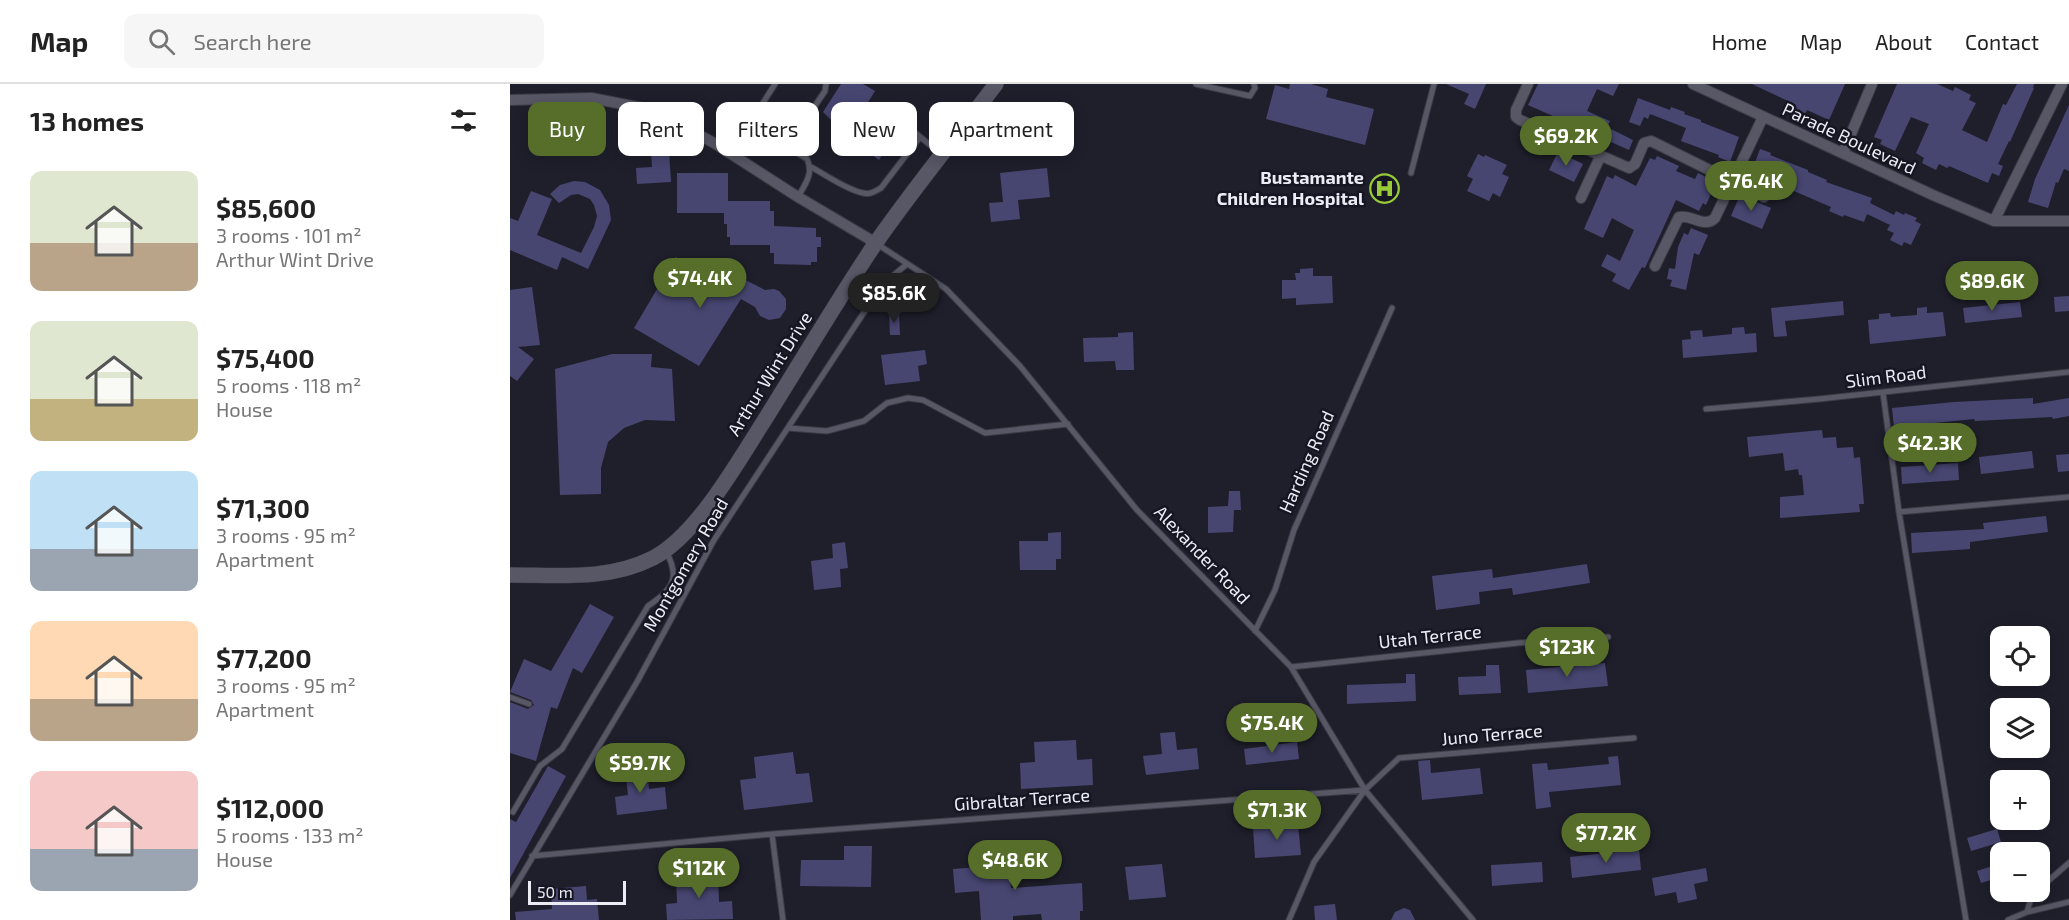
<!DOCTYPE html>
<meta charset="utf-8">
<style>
:root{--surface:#fff;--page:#f6f6f6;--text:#222;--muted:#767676;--line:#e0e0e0;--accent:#576e2b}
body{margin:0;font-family:"Exo 2",sans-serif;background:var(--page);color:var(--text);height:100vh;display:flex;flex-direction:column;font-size:22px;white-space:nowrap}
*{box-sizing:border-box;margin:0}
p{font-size:20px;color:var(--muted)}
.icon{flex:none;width:33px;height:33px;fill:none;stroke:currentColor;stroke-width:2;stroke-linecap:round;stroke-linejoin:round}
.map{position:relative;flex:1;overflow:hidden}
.side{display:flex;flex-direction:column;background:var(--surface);width:510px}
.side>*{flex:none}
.guide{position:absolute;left:18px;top:18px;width:570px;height:54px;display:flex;gap:12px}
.buttons{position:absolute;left:1480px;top:542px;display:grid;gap:12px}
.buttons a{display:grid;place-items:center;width:60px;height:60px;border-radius:12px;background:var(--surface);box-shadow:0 3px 15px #0003;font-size:30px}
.scale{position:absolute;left:18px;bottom:15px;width:98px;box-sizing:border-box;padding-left:6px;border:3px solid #ececf5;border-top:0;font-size:16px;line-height:21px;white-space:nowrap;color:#ececf5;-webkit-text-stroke:4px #161622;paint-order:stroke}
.price{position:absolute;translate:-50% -51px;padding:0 14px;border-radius:21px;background:var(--accent);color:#fff;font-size:20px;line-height:39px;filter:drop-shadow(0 2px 3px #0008)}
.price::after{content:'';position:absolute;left:50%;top:36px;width:18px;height:14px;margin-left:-9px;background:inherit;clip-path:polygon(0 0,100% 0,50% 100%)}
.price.on{background:#222;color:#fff}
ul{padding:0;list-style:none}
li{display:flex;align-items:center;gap:18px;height:150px;padding:0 30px}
li span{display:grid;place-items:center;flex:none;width:168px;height:120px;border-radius:12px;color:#555}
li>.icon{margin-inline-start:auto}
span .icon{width:72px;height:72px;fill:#fffc;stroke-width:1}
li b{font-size:26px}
h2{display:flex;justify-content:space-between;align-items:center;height:72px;padding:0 30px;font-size:26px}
.chip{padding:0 21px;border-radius:12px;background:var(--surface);box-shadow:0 3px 15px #0003;font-size:21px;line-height:54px}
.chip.on{background:var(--accent);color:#fff}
header{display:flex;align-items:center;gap:36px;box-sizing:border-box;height:84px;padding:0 30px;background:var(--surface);border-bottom:2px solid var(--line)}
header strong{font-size:28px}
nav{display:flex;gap:33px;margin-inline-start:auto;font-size:21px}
.search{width:420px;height:54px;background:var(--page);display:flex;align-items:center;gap:15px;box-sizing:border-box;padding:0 21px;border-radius:12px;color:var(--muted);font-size:22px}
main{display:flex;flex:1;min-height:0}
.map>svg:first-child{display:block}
.building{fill:#474671}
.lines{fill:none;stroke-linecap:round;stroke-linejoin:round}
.service-casing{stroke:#3b3b46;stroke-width:7}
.minor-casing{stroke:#3b3b46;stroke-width:12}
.secondary-casing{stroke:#3b3b46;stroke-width:16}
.service{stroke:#575766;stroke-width:5}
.minor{stroke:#575766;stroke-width:10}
.secondary{stroke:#575766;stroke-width:15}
.labels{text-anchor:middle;stroke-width:5;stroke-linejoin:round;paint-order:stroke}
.street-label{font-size:18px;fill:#ececf5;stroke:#161622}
.poi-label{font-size:18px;font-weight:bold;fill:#ececf5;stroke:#161622;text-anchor:end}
</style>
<header>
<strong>Map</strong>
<div class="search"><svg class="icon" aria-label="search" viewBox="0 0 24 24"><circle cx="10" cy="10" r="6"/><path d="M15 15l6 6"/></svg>Search here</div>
<nav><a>Home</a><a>Map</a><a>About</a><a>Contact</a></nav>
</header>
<main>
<section class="side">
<h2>13 homes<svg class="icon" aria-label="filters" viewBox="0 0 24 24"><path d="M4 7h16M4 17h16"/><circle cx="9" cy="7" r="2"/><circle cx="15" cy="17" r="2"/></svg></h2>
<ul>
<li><span style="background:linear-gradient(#dfe7d0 60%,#b9a48a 0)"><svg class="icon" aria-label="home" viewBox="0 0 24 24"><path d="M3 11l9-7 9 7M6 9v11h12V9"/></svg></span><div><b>$85,600</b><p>3 rooms · 101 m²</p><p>Arthur Wint Drive</p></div></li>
<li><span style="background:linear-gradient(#dfe7d0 65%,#c2b280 0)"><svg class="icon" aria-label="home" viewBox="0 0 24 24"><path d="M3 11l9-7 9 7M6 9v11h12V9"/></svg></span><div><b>$75,400</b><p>5 rooms · 118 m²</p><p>House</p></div></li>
<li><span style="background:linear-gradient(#bfe0f5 65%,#9aa5b1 0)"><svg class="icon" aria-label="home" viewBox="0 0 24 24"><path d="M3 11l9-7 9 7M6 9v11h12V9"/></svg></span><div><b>$71,300</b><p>3 rooms · 95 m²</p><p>Apartment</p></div></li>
<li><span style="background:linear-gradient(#ffd9b3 65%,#b9a48a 0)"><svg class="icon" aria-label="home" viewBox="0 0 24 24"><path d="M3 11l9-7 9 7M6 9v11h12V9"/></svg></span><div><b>$77,200</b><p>3 rooms · 95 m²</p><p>Apartment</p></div></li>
<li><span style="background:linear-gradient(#f6c9c9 65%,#9aa5b1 0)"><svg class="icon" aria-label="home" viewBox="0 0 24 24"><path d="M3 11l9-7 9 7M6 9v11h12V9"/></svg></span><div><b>$112,000</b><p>5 rooms · 133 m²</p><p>House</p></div></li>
</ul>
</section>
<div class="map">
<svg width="1559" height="836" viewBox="0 0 1559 836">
<rect width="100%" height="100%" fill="#1f1f2c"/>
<path class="building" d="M331,0h22l12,7 -8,13 33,22 -21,34 -28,-20 -28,-28z
M780,0h21l17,5 -2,8 48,12 -9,36 -99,-26 9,-34 14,4z
M936,0h40l-11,25 -11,-5 5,-10z
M1028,0h81l-6,12 -16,-7 -10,22 23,10 -3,6 26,13 -4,10 -101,-45z
M1242,0h93l-16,36 -22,-10 -3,7 -15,-7 3,-7z
M1387,0h40l16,7 2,-4 16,8 -2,5 7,3 -14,27 25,12 16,-38 3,1 11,-21h17l-1,4h1l-24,54 -1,-1 -11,23 5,2 -4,10 -7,-3 -4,10 -39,-17 -2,2 -8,-4 -3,6 -14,-7 2,-5 -8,-5 13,-29 -18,-7 -16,34 -15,-7 2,-4 -8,-3z
M1128,14l32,12 1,-3 14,5 -1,2 17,6v2l38,15 -9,25 -12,-5 1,-2 -38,-14 5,-13 -36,-14 -2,5 -4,-2 -4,9 -11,-4z
M1559,21v66l-5,-2 -6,14 -2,-1 -8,26 -20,-6 7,-23z
M1250,65l11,4 -1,2 38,15v2l19,8 -1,2 46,16 -2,5 24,12 2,-4 8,4 1,-2 12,5 -2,3 6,3 -10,21 -7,-3 -2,4 -12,-6 4,-7 -7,-3 3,-5 -23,-11 -3,8 -20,-7 -1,2 -14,-6 2,-4 -44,-19 -37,-12z
M159,67l2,31 -34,2 -1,-16 16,-1 -1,-14z
M1048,68l25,12 -9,18 -25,-12z
M968,70l6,3 1,-2 22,10 -5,9 7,3 -9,20 -7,-4 -4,8 -22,-10 6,-12 -6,-3z
M1147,72l22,10 -3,5 19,8 3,-6 18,9 -10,23 -3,-2 -4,8 -23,-11 -31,68 -3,-1 -13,23 -17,-9 4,-7 -15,-8 6,-12 13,7 14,-31 -22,-12 -9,20 -19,-9 23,-53 6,3 2,-4 21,11 14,-28 5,2z
M537,84l3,29 -32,3 2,19 -29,3 -2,-19 14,-1 -3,-29z
M167,89h51v28h42v10h4v15l42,2v9h5v10h-4v15h-6v3l-37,-1v-11h-4v-8h-40v-8h-3v-13h-3v-11h-47z
M64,97l11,1 15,8 9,15 2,15 -23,49 -26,-12 -5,13 -47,-20v-32l8,3 13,-30 21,8 -15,36 44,18 13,-26 3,-11 -3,-11 -4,-6 -12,-5 -7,1 -12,8 -9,-9 10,-9z
M1230,111l31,13 -9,21 -31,-13z
M1181,144l17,7 -9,20 -5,-2 -8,37 -16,-4 2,-6 -5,-1 2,-11 6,1 3,-22 6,-14 4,2z
M166,173l53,31 7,-13 29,15 9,-1 5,2 7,8v10l-6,9 -11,2 -9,-4 -5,-9 -14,-8 -42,67 -65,-38z
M803,184v8h19l1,27 -37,2v-7l-14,1v-19h14l-1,-7h5v-4z
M22,203l8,58 -22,2 16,12 -17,22 -7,-5v-86z
M1559,212v15l-14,1 -1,-15z
M1333,217l1,14 -59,6 2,15 -13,1 -3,-29z
M1510,218l2,15 -57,6 -2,-15z
M1417,223v6l16,-1 3,24 -76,8 -2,-24 11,-1v-5l11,-1 1,4 26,-2v-7z
M379,229h10l1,22h-10z
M1234,243l1,7 11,-1 1,19 -74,6 -1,-18 9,-1 -1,-8 12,-1 1,7 29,-3v-6z
M623,248l1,38h-18l-1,-9 -31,1 -1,-24 35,-1v-4z
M415,266l2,14 -9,2 2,15 -35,4 -4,-30z
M102,270h40l-1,13 21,2 3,52 -30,-1 -21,8 -16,14 -7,26v26l-41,1 -5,-126z
M1523,314v6l36,-6v18l-16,3 -1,-2 -77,4 -1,-2 -80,8 -2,-19 62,-6z
M1312,346l1,8 13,-1 1,11 16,-1 1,11 6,-1 4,47h-5l1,8 -80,6v-21l24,-2 -2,-20h-3l-1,-6 -13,2 -2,-18 -34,4 -2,-20z
M1522,367l2,17 -53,6 -2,-17z
M1559,370v17l-11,1 -2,-17z
M1448,379l1,17 -57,4 -1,-17z
M719,407h11l1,19h-7l-1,22 -25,1v-26l20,-1z
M1536,432l2,16 -78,10v7l-58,4 -1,-20 73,-4 -1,-6z
M551,448v27h-5v11h-36l-1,-29h29v-8z
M335,458l3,26 -8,1 1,18 -27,3 -3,-29 22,-3 -1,-14z
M1077,480l3,19 -77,12 -1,-7 -33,4 1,12 -44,6 -4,-34 60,-7 1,9z
M80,520l24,13 -32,56 -9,-5 -16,41 -6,-2 -15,54 -26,-8v-51l18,7 6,-4 -3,-5 -21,-8 14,-33 27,12z
M1095,579l3,23 -80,7 -2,-23z
M976,581h13l2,28 -42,2 -1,-18 28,-1z
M896,590h9l1,27 -69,3v-19l59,-2z
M665,648l2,18 20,-2 2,21 -53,6 -3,-19 19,-2 -2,-21z
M566,656l1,20 15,-1 1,26 -72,4 -1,-26 15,-1 -1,-20z
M787,658l2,17 -53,6 -2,-16z
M283,668l3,22 13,-1 4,29 -69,8 -4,-30 16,-2 -2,-21z
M1108,672l3,29 -72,7 2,15 -15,2 -4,-45 15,-1 1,7 61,-6 -1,-7z
M920,676l1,13 49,-5 3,26 -61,6 -4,-39z
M38,682l18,10 -56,102v-59l6,3z
M137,682l2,23 16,-2 2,22 -50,6 -2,-18 13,-2 -3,-26z
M788,740l3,31 -46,3 -2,-30z
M1487,745l4,13 -30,9 -4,-13z
M488,759l1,9 9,-1 3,37 71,-5 1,28h-3v9h-38l-1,-6 -28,2v4h-32l-2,-29 -24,2 -2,-24 27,-2 -2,-23z
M334,762h28l-1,41 -71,-1 1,-26h43z
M1129,765l2,21 -69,8 -2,-21z
M1032,778l1,20 -51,4 -1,-21z
M1491,779v14l-20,6 -4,-12z
M652,780l4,33 -37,3 -4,-33z
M1196,784l2,13 -14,3 3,15 -19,4 -2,-11 -21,4 -3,-18z
M208,789l1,29 13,-1 1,18 -66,1 -1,-16 11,-1 -1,-27z
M76,802l1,14 10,-1 2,21h-83l-1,-8 37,-3 -1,-20z
M825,820l2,16h-22l-1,-14z
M894,824l6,2 5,10h-24l4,-8z"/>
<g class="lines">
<defs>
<path id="service" d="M265,0l-21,33 -1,5 1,4 53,33c7,15 -2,25 -9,38
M686,0l54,12 5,-8 -1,-4
M294,38l21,-31 1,-7
M403,47l28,23
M301,83c15,8 36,23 52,26 8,2 12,-2 18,-5l39,-51
M901,89l23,-89
M367,160l69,45 74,77 117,144 154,157 74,123 108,130
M1373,309l16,119 67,408
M1196,325l113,-10 250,-27
M278,344l39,3 37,-10 23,-18 21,-5 15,2 62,33 83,-9
M1389,428l170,-15
M745,547l20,-41 19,-60 98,-222
M781,583l227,-24 90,-6
M0,613l19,7
M3,728l27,-46 22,-17 86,-143c24,-16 33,-27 18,-55
M262,750l11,86
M22,772l240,-22 593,-44
M1530,804l29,-25
M0,811l127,-213 77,-142 168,-255 25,-21
M1517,828l42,-10
M779,836l25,-58 51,-72 34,-32 235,-20
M1498,836l19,-8 5,-17 4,-4"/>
<path id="minor" d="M1018,0l-12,26v7l4,3 109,48 6,-4 9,-21 7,-2 113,56
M1183,0l242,112 59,25h75
M0,16l81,-2 62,12 61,33 84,54 78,46
M1333,69l29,-69
M1071,114l19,-41
M1484,137l68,-137
M1145,182l24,-49c13,-3 25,12 36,1l48,-101"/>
<path id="secondary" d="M0,491c48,0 98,6 143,-17 44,-23 84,-95 111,-137 37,-59 72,-119 111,-177 38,-55 81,-107 121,-160"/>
</defs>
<use href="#service" class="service-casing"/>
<use href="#minor" class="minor-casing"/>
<use href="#secondary" class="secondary-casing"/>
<use href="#service" class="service"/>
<use href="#minor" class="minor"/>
<use href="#secondary" class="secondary"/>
</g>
<defs>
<symbol id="hospital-ring" viewBox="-11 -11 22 22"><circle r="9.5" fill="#161622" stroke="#98cb37" stroke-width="1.5"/><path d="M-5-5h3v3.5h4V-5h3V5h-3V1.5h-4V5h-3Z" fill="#98cb37"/></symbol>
</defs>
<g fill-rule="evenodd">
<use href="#hospital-ring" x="858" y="88" width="33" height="33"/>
</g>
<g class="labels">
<g class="street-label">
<text transform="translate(1339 55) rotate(25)" y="6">Parade Boulevard</text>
<text transform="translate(260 290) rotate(-58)" y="6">Arthur Wint Drive</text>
<text transform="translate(1376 293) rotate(-7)" y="6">Slim Road</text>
<text transform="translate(797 378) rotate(-66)" y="6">Harding Road</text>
<text transform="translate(692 471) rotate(46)" y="6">Alexander Road</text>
<text transform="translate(176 481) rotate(-60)" y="6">Montgomery Road</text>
<text transform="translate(920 553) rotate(-6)" y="6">Utah Terrace</text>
<text transform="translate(982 651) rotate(-5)" y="6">Juno Terrace</text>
<text transform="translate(512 716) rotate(-4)" y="6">Gibraltar Terrace</text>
</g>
<g class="poi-label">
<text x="854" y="100">Bustamante<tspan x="854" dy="21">Children Hospital</tspan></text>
</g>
</g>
</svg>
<div class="buttons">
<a><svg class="icon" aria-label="locate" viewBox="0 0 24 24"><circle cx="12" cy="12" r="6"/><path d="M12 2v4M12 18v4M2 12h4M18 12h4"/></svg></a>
<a><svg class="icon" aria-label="layers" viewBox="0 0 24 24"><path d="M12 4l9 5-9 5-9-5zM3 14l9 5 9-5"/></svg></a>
<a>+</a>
<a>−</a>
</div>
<div class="scale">50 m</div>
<b class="price" style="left:1056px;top:83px">$69.2K</b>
<b class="price" style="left:1241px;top:128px">$76.4K</b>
<b class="price" style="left:190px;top:225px">$74.4K</b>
<b class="price" style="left:1482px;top:228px">$89.6K</b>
<b class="price on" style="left:384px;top:240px">$85.6K</b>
<b class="price" style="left:1420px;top:390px">$42.3K</b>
<b class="price" style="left:1057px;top:594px">$123K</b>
<b class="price" style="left:762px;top:670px">$75.4K</b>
<b class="price" style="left:130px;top:710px">$59.7K</b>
<b class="price" style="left:767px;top:757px">$71.3K</b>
<b class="price" style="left:1096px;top:780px">$77.2K</b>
<b class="price" style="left:505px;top:807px">$48.6K</b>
<b class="price" style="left:189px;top:815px">$112K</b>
<div class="guide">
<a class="chip on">Buy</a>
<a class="chip">Rent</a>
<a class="chip">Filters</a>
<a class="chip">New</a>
<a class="chip">Apartment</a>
</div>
</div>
</main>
